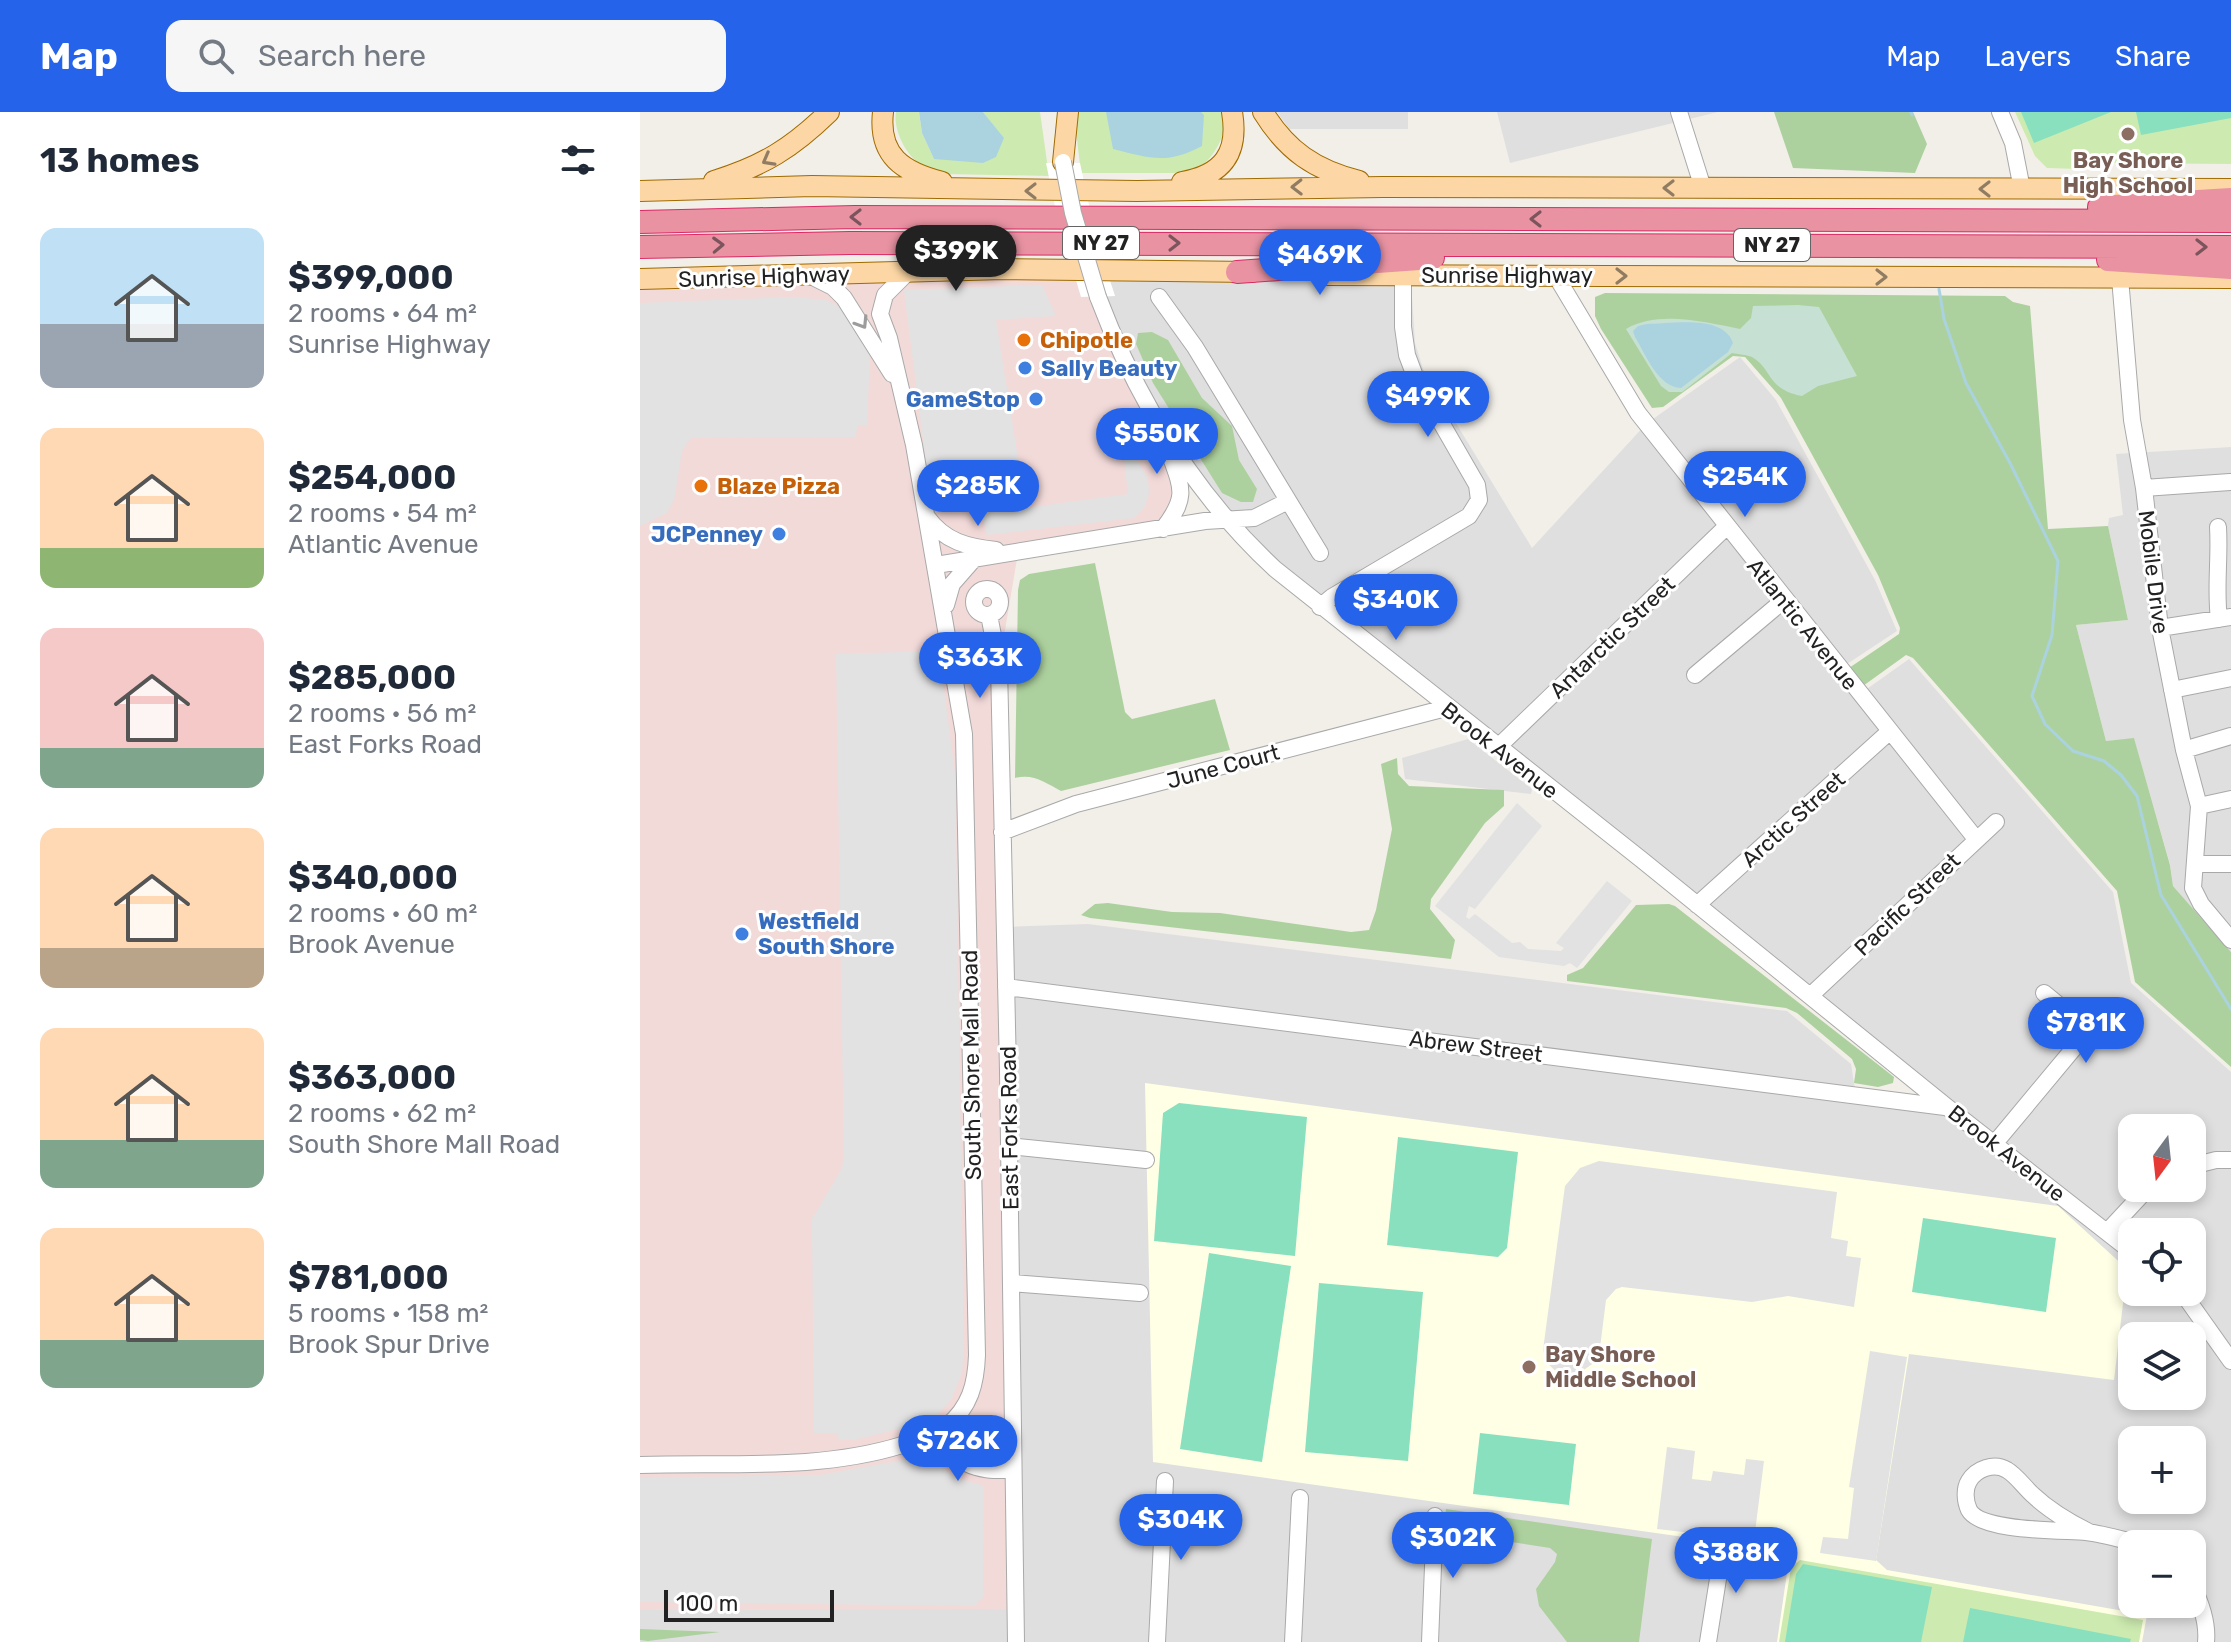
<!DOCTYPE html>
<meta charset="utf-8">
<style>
:root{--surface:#fff;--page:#f6f6f7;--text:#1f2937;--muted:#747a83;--accent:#2563eb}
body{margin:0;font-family:Rubik,sans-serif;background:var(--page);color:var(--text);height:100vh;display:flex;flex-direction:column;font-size:30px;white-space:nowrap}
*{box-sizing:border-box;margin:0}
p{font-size:26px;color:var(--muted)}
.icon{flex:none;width:44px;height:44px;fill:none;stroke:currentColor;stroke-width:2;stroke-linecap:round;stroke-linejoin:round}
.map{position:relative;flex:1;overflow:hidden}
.panel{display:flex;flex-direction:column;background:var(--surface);width:640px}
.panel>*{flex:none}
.needle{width:52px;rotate:195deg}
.fabs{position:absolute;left:1478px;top:1002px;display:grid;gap:16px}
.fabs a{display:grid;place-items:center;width:88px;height:88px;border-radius:16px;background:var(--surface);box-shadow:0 4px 12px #0003;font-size:40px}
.scale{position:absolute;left:24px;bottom:20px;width:170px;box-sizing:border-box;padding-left:8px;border:4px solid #222;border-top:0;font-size:22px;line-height:28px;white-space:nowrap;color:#222;-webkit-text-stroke:6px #fff;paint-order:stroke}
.price{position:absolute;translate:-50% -68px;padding:0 18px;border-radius:28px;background:var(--accent);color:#fff;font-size:26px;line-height:52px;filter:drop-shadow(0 2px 4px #0008)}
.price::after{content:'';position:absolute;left:50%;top:48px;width:24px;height:18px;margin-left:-12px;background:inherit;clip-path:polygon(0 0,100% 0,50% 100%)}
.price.selected{background:#222;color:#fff}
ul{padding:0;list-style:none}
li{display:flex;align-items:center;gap:24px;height:200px;padding:0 40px}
li span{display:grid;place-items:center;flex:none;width:224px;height:160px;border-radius:16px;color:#555}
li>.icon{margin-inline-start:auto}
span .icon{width:96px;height:96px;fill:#fffc;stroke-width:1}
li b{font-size:34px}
h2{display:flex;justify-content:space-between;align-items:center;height:96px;padding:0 40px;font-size:34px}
header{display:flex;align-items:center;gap:48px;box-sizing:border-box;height:112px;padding:0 40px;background:var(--accent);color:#fff}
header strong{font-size:38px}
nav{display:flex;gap:44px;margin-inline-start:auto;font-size:28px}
.search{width:560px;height:72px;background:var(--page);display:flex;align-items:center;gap:20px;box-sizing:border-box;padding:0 28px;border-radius:16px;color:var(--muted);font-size:30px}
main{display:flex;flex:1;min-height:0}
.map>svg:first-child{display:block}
.residential{fill:#e0dfdf;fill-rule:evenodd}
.commercial{fill:#f2dad9}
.education{fill:#ffffe5}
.grass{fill:#cdebb0}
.forest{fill:#add19e}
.wetland{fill:#c6e0d4}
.pitch{fill:#88e0be}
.parking{fill:#e2e2e2}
.water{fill:#aad3df}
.pier{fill:#fff}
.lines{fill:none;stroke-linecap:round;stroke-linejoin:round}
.stream{stroke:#aad3df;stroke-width:3}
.minor-casing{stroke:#a9a9a9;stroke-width:18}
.major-casing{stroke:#a06b00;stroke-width:22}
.highway-casing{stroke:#dc2a67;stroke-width:24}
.minor{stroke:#fff;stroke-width:16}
.major{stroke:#fcd6a4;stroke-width:20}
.highway{stroke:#e892a2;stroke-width:22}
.minor-bridge-casing{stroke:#a9a9a9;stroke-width:18;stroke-linecap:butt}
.minor-bridge{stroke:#fff;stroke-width:16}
.oneway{stroke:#8f7c63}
.oneway2{stroke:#7b545c}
.oneway3{stroke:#9c9c9c}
.education-dot{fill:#8d6e63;stroke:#fff;stroke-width:3}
.food-dot{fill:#e8710a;stroke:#fff;stroke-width:3}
.shop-dot{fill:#3f7fe0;stroke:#fff;stroke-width:3}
.labels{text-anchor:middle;stroke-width:6;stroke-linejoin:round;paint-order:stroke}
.shield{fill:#fff;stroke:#646464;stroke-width:2}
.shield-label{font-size:20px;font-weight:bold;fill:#222}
.education-label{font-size:22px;font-weight:bold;fill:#785e54;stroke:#fff}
.street-label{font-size:22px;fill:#222;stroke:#fff}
.food-label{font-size:22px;font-weight:bold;fill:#c56008;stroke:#fff;text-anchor:start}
.shop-label{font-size:22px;font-weight:bold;fill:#366cbe;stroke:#fff;text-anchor:start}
</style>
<header>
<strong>Map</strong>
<div class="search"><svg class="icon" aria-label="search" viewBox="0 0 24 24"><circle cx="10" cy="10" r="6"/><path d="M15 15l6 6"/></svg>Search here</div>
<nav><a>Map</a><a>Layers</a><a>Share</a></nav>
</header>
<main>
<section class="panel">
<h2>13 homes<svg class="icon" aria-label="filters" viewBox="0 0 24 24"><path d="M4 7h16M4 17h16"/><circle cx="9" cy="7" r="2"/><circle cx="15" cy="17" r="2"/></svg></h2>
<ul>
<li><span style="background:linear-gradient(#bfe0f5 60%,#9aa5b1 0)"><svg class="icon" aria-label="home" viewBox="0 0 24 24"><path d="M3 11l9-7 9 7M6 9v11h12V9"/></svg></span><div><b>$399,000</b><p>2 rooms · 64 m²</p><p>Sunrise Highway</p></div></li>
<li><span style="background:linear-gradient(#ffd9b3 75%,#8fb573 0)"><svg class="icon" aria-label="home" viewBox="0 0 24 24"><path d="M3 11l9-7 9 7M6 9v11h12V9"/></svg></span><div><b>$254,000</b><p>2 rooms · 54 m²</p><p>Atlantic Avenue</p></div></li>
<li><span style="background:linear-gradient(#f6c9c9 75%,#7fa58c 0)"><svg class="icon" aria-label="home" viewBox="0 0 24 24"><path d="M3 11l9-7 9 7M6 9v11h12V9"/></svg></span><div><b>$285,000</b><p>2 rooms · 56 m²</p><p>East Forks Road</p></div></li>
<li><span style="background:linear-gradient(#ffd9b3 75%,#b9a48a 0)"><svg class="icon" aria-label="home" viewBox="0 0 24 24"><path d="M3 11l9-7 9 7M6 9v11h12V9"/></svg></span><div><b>$340,000</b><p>2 rooms · 60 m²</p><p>Brook Avenue</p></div></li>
<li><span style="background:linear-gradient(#ffd9b3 70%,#7fa58c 0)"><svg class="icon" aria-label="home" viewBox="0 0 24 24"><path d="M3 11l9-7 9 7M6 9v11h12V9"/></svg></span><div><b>$363,000</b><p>2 rooms · 62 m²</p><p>South Shore Mall Road</p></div></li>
<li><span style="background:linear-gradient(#ffd9b3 70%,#7fa58c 0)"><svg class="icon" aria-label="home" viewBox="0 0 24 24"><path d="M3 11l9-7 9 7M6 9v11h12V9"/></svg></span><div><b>$781,000</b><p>5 rooms · 158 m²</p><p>Brook Spur Drive</p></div></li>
</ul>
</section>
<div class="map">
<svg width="1591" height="1530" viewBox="0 0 1591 1530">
<rect width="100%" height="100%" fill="#f2efe9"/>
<path class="residential" d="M637,0h131v17h-119z
M857,0h221l-208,51z
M466,157l131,3 174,9 4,62 8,26 109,179 114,-124 94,-67 36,43 99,180 22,51 -53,35 20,25 45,-32 204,233 18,91 100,89v570h-1591v-32l383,-2 -19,-681 84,-3 699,87 64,53 5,32 89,10 -625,-499 -123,-123 -99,-187 17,-1zM1492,1016h60v60h-60zM1492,1120h60v60h-60zM1492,1224h60v60h-60zM1492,1328h60v60h-60zM1492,1432h60v60h-60z
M1591,335v505l-58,-66 -3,-22 -36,-125 -28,2 -30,-116 52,-5 -20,-94 1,-8 14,-3 -7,-61z
M828,627l64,50 -1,5 -126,-15 -3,-21z"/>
<path class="commercial" d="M431,157l27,28 83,189 -18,43 -145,24 -19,113 16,943 -375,1v-1331z"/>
<path class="education" d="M505,971l913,123 69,63 -13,111 -205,-26 -33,206 11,10 260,45 -5,27h-365l13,-90 -637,-90z"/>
<path class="grass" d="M256,0h23l3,21 12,26 70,-20 -21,-27h57l9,64 -104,-2c-8,-3 -18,-6 -25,-10 -15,-10 -27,-35 -24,-52z
M436,0h145c10,23 -10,49 -28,61h-112l-6,-50z
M1375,0h216v52l-121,-1 -1,7 -62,-2 -12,-12z
M1160,1448l343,60 -4,22h-360l12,-74z"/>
<path class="forest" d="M1134,0h139l14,32 -12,29 -122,-5z
M965,181l400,3 8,6 17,4 18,223 60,-3 20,94 -52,5 30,116 28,-3 36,127 3,21 58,66v115l-96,-85 -18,-91 -204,-233 -7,-3 -43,31 -14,-18 50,-34 1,-6 -22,-53 -97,-177 -36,-41 -12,-1 -70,51 -11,1 -51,-79 -6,-13v-19z
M512,220l16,8 34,58 30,28 7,34 18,29 -4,13h-12l-19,-9 -69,-110 -17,-39 2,-11z
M455,451l30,149 7,7 83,-20 15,51 -169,41c-15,-8 -28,-18 -46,-13l3,-188 2,-10 9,-6z
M757,646l1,16 11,12 95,4v16l-19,17 -54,76 -1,10 25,31 -4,19 -361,-41 -9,-3 14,-11 13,-1 64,9 48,1 131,19 18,-2 7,-20 16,-81 -11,-65z
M1029,792l6,2 219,171 -1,6 -15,4 -24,-4 2,-14 -4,-10 -55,-46 -11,-5 -219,-27v-6l16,-7 53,-63z
M806,1397l206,30 -13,103h-72l-28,-36 -3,-17 19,-27 2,-8 -7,-6 -70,-11 -31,8 -6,-7z
M0,1517l80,3 -72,9 -8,-1z"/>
<path class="wetland" d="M1158,193l21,2 38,69 -39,10 -16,10c-36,-7 -29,-27 -50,-39 -5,-2 -14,-3 -20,-4l-50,39h-13l-8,-6 -35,-57c32,-19 79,-7 114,0l11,-11 2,-12z"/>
<path class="pitch" d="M1381,0h90l-77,31z
M1496,0h95v6l-90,17z
M539,991l128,14 -12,139 -141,-15 9,-128z
M758,1025l120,15 -11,96 -9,9 -111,-12z
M1283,1106l133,20 -10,74 -134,-20z
M569,1141l82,13 -29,196 -82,-13z
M679,1171l104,9 -15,169 -103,-9z
M840,1321l96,11 -7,61 -96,-11z
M1163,1452l129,23 -11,55h-136l11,-68z
M1330,1496l161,31 -1,3h-167z"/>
<path class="parking" d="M402,173l14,31 -60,4 30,188 102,-14 -7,-59 27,43 1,15 -4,13 -10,12 -148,17 -14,-58 -39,4 -8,-18 -22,-173z
M155,185l31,3 16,8 28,45 -3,72h-9l-3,12 -164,1 -9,13 -8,49 -7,13 -27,13v-223z
M299,539l16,123 9,572 -2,27 -11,27 -14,15 -31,12 -51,13h-16l-2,-7h-23l-2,-214 28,-47 4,-12 -8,-506z
M877,691l25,23 -67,83 -6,-3 -3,11 3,2 6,-5 37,29 8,-1 8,7 33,2 3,-3 -8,-5 51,-62 25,20 -55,67 -7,-5 -6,3 -65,-9 -64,-51z
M959,1049l238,31 -6,46 17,3 -2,15 15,2 -7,49 -66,-11 -36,6 -130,-15 -6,2 -10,11 -7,56 -4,6 -17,12h-19l-13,-12 -3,-12 22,-164 15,-18z
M1230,1239l37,6 -31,204 -56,-8 3,-16 25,2 6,-51 -5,-1z
M1027,1335l28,4 -3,28 19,2 2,-10 31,4 2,-16 18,2 -10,79 -97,-11z
M280,1345l15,4 19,16 30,9 -1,111 -8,9 -335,-4v-124l180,-3z"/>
<path class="water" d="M279,0h64l21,26 -8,19 -13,6 -49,-4 -12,-26z
M466,0h95l3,3 -2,31c-35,19 -53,12 -89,3z
M1007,212c25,0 76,-10 86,19l-5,9 -47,36c-23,-1 -35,-33 -46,-51l-2,-6 5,-5z"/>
<path class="pier" d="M406,51h34l16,75 19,58 -34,1 -24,-81z"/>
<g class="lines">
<path class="stream" d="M1271,0l1,3
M1299,177l5,30 22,64 44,80 48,98 -6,74 -20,61 13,28 28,27 31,10 17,14 16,21 24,99 70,114"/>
<defs>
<path id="minor" d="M1039,0l24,76
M1360,0l13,31 9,46
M169,163l24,12 11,11 48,76
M916,164l82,137 338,426
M1480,166l12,142 12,68 16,140 24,122 15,56 -6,82 8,16 30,36
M458,185c39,103 96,197 177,272l367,291 305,247 185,145
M519,185l36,50 125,206
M1504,376l86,-6
M287,405c18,25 41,30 69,33
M1578,415c2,31 -3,62 1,92
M523,417c24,-31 20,-39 7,-74
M296,453l269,-44 49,-3 34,-17
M334 490a13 13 0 1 1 26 0a13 13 0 1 1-26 0Z
M306,493l6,-21 21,-24
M680,495l12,-10 137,-81 10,-16 -2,-15 -61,-106 -9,-24 -4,-28v-52
M349,503l10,51 9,405 8,571
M1520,516l71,-11
M1055,563l89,-75
M1532,578l59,-12
M858,635l228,-220
M1544,638l47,-14
M1559,694l32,-7
M362,720l74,-28 370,-96
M1555,752h36
M1057,793l192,-173
M366,875l939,120
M1170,884l186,-174
M1355,1031l94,-113 -45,-37
M369,1034l137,14
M1552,1054l24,-6h15
M1467,1120l41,-44
M371,1171l129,10
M1542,1180l49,69
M299,1319c20,35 33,40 73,39
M0,1353c87,-3 178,6 262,-20 15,-5 32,-9 45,-19 23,-19 29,-42 30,-71l-13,-621 -50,-289 -25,-107 -9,-24 5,-19 23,-23
M1449,1420c-20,-10 -39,-21 -56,-37 -8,-7 -17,-20 -26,-25 -13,-8 -31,-1 -38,11 -5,8 -4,20 0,29 12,22 93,20 117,22 18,2 37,8 54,12
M1552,1473c9,18 16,37 14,57
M517,1530l8,-161
M653,1530l7,-144
M790,1530l5,-126
M1068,1530l16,-101"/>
<path id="major" d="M243,0c-5,44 20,60 59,70
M623,0c24,39 52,58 96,69
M423,50l5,-50
M74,69c49,-15 78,-33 115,-69
M542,70c41,-7 57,-29 50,-70
M0,79l172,-5 325,5 246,-4 848,2
M688,163l903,3
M0,167l363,-10 249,3"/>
<path id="highway" d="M1459,95l132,-8
M0,110l215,-5 1376,4
M0,135l210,-4 1381,4
M1468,148l123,8
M597,160l196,-14"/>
</defs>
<use href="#minor" class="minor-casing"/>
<use href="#major" class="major-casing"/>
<use href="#highway" class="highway-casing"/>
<use href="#minor" class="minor"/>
<use href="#major" class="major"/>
<use href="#highway" class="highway"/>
<defs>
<path id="minor-bridge" d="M423,50l10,51 25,84"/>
</defs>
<use href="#minor-bridge" class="minor-bridge-casing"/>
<use href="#minor-bridge" class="minor-bridge"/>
</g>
<defs><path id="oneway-chevron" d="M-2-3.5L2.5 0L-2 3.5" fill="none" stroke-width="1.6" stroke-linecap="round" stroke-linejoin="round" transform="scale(2)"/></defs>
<g class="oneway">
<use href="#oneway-chevron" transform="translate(128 48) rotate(151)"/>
<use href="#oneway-chevron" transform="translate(657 75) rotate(179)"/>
<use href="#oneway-chevron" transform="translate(1029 76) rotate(-180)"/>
<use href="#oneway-chevron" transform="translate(1345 77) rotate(-180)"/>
<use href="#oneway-chevron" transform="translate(391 79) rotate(-180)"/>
<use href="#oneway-chevron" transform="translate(981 164)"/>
<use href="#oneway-chevron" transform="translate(1241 165)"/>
</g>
<g class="oneway2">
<use href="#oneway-chevron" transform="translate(216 105) rotate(180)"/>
<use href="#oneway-chevron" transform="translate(896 107) rotate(-180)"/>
<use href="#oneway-chevron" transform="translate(534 131)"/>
<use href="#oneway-chevron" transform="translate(78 133) rotate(-2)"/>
<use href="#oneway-chevron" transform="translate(1561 135)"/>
</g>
<use class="oneway3" href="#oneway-chevron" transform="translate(222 211) rotate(58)"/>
<g class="education-dot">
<circle cx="1488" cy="22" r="8"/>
<circle cx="889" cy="1255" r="8"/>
</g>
<g class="food-dot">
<circle cx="384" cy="228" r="8"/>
<circle cx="61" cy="374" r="8"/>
</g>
<g class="shop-dot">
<circle cx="385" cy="256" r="8"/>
<circle cx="396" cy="287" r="8"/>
<circle cx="139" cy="422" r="8"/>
<circle cx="102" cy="822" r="8"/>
</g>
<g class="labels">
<g class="shield">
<rect x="423" y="115" width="76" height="32" rx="6"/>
<rect x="1094" y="117" width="76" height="32" rx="6"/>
</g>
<g class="shield-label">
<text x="461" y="138">NY 27</text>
<text x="1132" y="140">NY 27</text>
</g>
<g class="education-label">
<text x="1488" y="56">Bay Shore<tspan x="1488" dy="25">High School</tspan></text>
<text x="905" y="1250" text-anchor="start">Bay Shore<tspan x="905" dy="25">Middle School</tspan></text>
</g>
<g class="street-label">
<text x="867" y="171">Sunrise Highway</text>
<text transform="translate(124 164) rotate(-2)" y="8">Sunrise Highway</text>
<text transform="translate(1514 460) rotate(83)" y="8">Mobile Drive</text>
<text transform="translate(1163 512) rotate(51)" y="8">Atlantic Avenue</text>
<text transform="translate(972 525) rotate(-44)" y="8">Antarctic Street</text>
<text transform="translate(860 638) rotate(38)" y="8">Brook Avenue</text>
<text transform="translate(583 654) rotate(-15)" y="8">June Court</text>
<text transform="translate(1153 707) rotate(-42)" y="8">Arctic Street</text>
<text transform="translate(1267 792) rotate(-44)" y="8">Pacific Street</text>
<text transform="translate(836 934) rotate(7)" y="8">Abrew Street</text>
<text transform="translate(331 953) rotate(-91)" y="8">South Shore Mall Road</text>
<text transform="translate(369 1016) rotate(-91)" y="8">East Forks Road</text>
<text transform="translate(1367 1041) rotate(38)" y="8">Brook Avenue</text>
</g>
<g class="food-label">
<text x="400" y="236">Chipotle</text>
<text x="77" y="382">Blaze Pizza</text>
</g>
<g class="shop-label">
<text x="401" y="264">Sally Beauty</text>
<text x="380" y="295" text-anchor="end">GameStop</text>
<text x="123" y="430" text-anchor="end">JCPenney</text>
<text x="118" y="817">Westfield<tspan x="118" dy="25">South Shore</tspan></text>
</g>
</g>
</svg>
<div class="fabs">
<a><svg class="needle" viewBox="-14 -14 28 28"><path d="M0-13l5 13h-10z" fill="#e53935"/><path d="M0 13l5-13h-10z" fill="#747a83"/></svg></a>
<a><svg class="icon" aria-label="locate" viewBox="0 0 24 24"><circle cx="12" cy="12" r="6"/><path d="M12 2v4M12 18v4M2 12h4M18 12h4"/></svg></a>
<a><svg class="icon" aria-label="layers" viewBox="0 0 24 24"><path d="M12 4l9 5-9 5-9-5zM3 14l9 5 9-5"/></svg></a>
<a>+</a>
<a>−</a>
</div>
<div class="scale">100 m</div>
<b class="price selected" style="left:316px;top:181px">$399K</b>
<b class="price" style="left:680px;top:185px">$469K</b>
<b class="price" style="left:788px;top:327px">$499K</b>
<b class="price" style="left:517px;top:364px">$550K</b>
<b class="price" style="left:1105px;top:407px">$254K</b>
<b class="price" style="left:338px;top:416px">$285K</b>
<b class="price" style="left:756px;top:530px">$340K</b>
<b class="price" style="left:340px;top:588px">$363K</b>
<b class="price" style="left:1446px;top:953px">$781K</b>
<b class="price" style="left:318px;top:1371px">$726K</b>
<b class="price" style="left:541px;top:1450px">$304K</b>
<b class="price" style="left:813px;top:1468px">$302K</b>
<b class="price" style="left:1096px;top:1483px">$388K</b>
</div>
</main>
